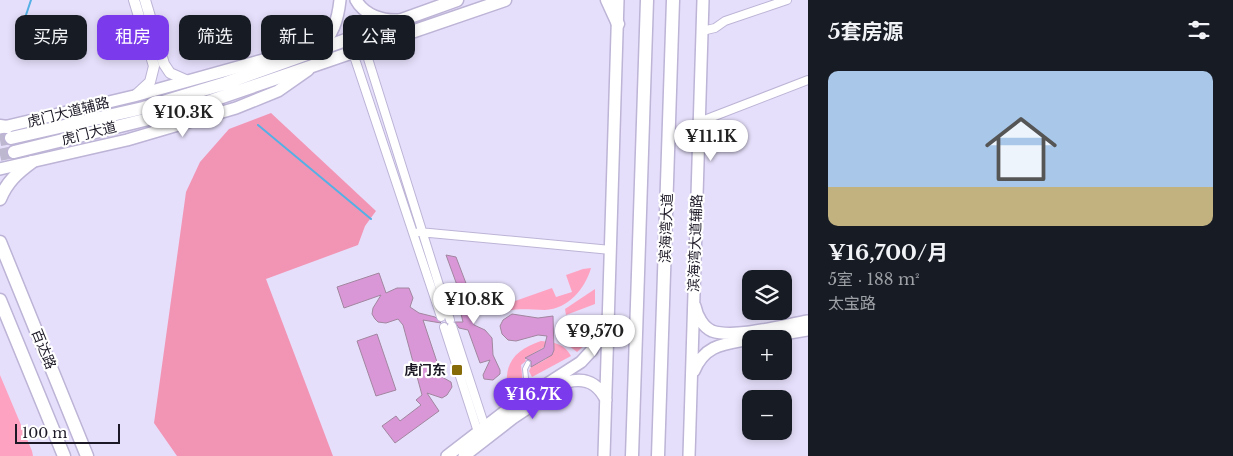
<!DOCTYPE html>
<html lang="zh">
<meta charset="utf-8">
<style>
:root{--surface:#171b24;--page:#20242c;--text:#f1f3f6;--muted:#9ea1a6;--accent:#7c3aed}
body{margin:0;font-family:"Libre Baskerville","Noto Sans SC",serif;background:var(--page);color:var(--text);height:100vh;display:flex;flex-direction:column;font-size:19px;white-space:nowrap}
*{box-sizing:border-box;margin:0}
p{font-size:16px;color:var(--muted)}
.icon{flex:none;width:28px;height:28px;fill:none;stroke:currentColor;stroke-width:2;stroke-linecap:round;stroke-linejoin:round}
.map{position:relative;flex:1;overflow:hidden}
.side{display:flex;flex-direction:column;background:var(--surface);width:425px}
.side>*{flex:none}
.guide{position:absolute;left:15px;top:15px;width:475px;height:45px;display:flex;gap:10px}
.controls{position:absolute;left:742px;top:270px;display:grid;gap:10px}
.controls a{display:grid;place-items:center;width:50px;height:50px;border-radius:10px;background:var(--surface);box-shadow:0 2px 8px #0003;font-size:25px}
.scale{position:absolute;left:15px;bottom:12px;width:105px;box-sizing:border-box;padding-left:5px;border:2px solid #1c1825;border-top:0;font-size:14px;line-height:18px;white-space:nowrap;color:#1c1825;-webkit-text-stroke:4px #fff;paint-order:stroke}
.price{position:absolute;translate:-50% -42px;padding:0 11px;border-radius:18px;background:#fff;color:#222;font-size:16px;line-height:32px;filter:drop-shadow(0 1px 2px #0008)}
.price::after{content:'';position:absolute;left:50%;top:30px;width:15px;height:11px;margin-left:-8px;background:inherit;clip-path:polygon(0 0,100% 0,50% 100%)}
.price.on{background:var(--accent);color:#fff}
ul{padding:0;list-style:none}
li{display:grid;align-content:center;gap:10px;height:265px;padding:0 20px}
li span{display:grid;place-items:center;height:155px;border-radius:10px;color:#555}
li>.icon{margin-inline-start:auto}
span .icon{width:90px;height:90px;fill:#fffc;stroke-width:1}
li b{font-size:21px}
h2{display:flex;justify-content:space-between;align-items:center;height:60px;padding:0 20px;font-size:21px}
.tag{padding:0 18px;border-radius:10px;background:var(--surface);box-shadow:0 2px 8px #0003;font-size:18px;line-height:45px}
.tag.on{background:var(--accent);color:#fff}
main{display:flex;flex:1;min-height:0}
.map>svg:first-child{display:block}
.green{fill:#fea2c1}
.forest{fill:#f295b5}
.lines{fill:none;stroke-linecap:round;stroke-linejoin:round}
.stream{stroke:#54b0e5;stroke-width:2}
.building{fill:#da97d7;stroke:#a186a0}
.primary-tunnel{stroke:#beb7d0;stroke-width:12;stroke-dasharray:12 6;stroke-linecap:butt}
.service-casing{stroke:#bdb4d6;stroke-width:6}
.minor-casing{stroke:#bdb4d6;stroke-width:10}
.tertiary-casing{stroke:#bdb4d6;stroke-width:12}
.secondary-casing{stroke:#bdb4d6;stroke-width:14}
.primary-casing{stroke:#bdb4d6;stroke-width:15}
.service{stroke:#fff;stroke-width:4}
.minor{stroke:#fff;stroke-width:8}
.tertiary{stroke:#fff;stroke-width:10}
.secondary{stroke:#fff;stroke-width:11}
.primary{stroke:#fff;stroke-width:12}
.poi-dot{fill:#876b08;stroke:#fff;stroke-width:2}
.labels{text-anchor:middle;stroke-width:4.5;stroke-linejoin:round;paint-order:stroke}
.street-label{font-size:14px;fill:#1c1825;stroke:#fff}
.poi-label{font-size:14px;font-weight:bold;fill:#1c1825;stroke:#fff;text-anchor:end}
</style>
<main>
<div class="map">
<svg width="808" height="456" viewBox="0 0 808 456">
<rect width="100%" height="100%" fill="#e6dffb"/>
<path class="green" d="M591,268c-6,21 -23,41 -46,42 -14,0 -25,-2 -39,1l-2,-6 48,-17 4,9 16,-5 -6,-17 17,-6z
M595,289v15l-29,11 -1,-6z
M565,337l21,7 -9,8 -17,-13z
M541,341c13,1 24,3 30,15l-39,21 -3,-6 2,-4c12,-6 24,-9 22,-25l-28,16 1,3 -5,4 2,19 -11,8 -5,-8c-2,-25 13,-36 34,-43z
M0,375l32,76 1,5h-33z"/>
<path class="forest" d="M271,113l105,98 -11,15 -7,19 -92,34 67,177h-156l-23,-33 32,-231 14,-30 29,-33z"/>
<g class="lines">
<path class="stream" d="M26,15l5,-15
M258,125l113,94"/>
</g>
<path class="building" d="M446,255l10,2 19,50 -4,6 3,12 11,5 7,8 1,17 7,15v4l-7,6 -9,-1 -1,-4 7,-15 -10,3 -12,-33 -9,-2 -4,-6h8l-2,-8 4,-7z
M379,273l7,20 11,-5h12l4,10 -3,9 9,6 16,4 6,6 -18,-3 19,57 9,5 1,5 -5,8 -5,3 -15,-5 12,18 -44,32 -13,-17 14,-10 4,5 21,-16 -5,-5 6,-5 -19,-70 -5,-6 -12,4 -8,-1 -3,-3 -3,-5 1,-6 8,-13 -37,13 -7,-21z
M512,314l26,4 15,-2 1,34 -2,5 -21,12v-6l-6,-3 19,-10 3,-12 -9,-1 -22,6 -8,-1 -6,-6 -2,-8 3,-6z
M377,334l19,56 -20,6 -19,-55z"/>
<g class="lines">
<path class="primary-tunnel" d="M0,140l11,-2
M0,155l14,-3"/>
<defs>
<path id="service" d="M513,387h14l-2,-18 3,-6"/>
<path id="minor" d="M702,31l13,-3 10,-7 62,-21
M365,49l85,271
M353,53l88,264
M699,122l109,-42
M419,232l192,18
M452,326l33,101
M444,327l34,105"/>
<path id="tertiary" d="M134,0l20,66 -4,16 -13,12
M145,0l19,64 6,9 18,8"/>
<path id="secondary" d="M356,0c8,15 27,21 43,20
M318,49c15,-13 20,-30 22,-49
M0,128l134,-32 140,-39 24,-3
M0,169l127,-29 109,-32 42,-17 30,-21
M695,306c2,10 8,21 17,25 23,8 72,-6 96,-10
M754,339l54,-9
M694,371c11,-27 31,-27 57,-32
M447,456l61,-47 73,-47 11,-12 14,-28
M464,456l49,-38 54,-36c18,-5 31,1 39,18
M604,456l14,-456
M689,456l14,-456"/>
<path id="primary" d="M607,0l11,24
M0,126l7,1
M11,138l132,-30 83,-25 231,-83
M14,152l167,-41 324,-111
M0,199c7,-17 17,-26 32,-37
M0,242l87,214
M0,300l64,156
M632,456l15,-456
M658,456l15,-456"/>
</defs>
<use href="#service" class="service-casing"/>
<use href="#minor" class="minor-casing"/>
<use href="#tertiary" class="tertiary-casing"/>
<use href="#secondary" class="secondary-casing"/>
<use href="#primary" class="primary-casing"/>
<use href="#service" class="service"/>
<use href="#minor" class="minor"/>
<use href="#tertiary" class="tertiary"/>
<use href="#secondary" class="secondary"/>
<use href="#primary" class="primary"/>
</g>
<rect class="poi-dot" x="451" y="364" width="12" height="12" rx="2.5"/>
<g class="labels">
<g class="street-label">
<text transform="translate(68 112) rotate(-14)" y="5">虎门大道辅路</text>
<text transform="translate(89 133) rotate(-14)" y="5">虎门大道</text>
<text transform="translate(666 228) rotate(-88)" y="5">滨海湾大道</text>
<text transform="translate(695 243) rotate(-88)" y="5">滨海湾大道辅路</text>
<text transform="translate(44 349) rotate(68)" y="5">百达路</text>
</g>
<g class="poi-label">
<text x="446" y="375">虎门东</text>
</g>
</g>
</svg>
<div class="controls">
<a><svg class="icon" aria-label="layers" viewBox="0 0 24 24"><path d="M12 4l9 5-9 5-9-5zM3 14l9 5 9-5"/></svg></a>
<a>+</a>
<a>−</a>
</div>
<div class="scale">100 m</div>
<b class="price" style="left:183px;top:138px">¥10.3K</b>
<b class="price" style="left:711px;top:162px">¥11.1K</b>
<b class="price" style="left:474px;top:325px">¥10.8K</b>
<b class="price" style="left:595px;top:357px">¥9,570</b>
<b class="price on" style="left:533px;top:420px">¥16.7K</b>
<div class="guide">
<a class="tag">买房</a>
<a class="tag on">租房</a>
<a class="tag">筛选</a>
<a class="tag">新上</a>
<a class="tag">公寓</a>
</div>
</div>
<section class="side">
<h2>5套房源<svg class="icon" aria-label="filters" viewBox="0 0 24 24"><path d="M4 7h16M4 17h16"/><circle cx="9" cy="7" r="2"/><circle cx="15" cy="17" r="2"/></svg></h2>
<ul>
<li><span style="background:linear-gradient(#a9c7e8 75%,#c2b280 0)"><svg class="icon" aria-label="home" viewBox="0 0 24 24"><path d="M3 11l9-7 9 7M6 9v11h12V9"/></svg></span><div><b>¥16,700/月</b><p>5室 · 188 m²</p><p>太宝路</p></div></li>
</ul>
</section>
</main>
